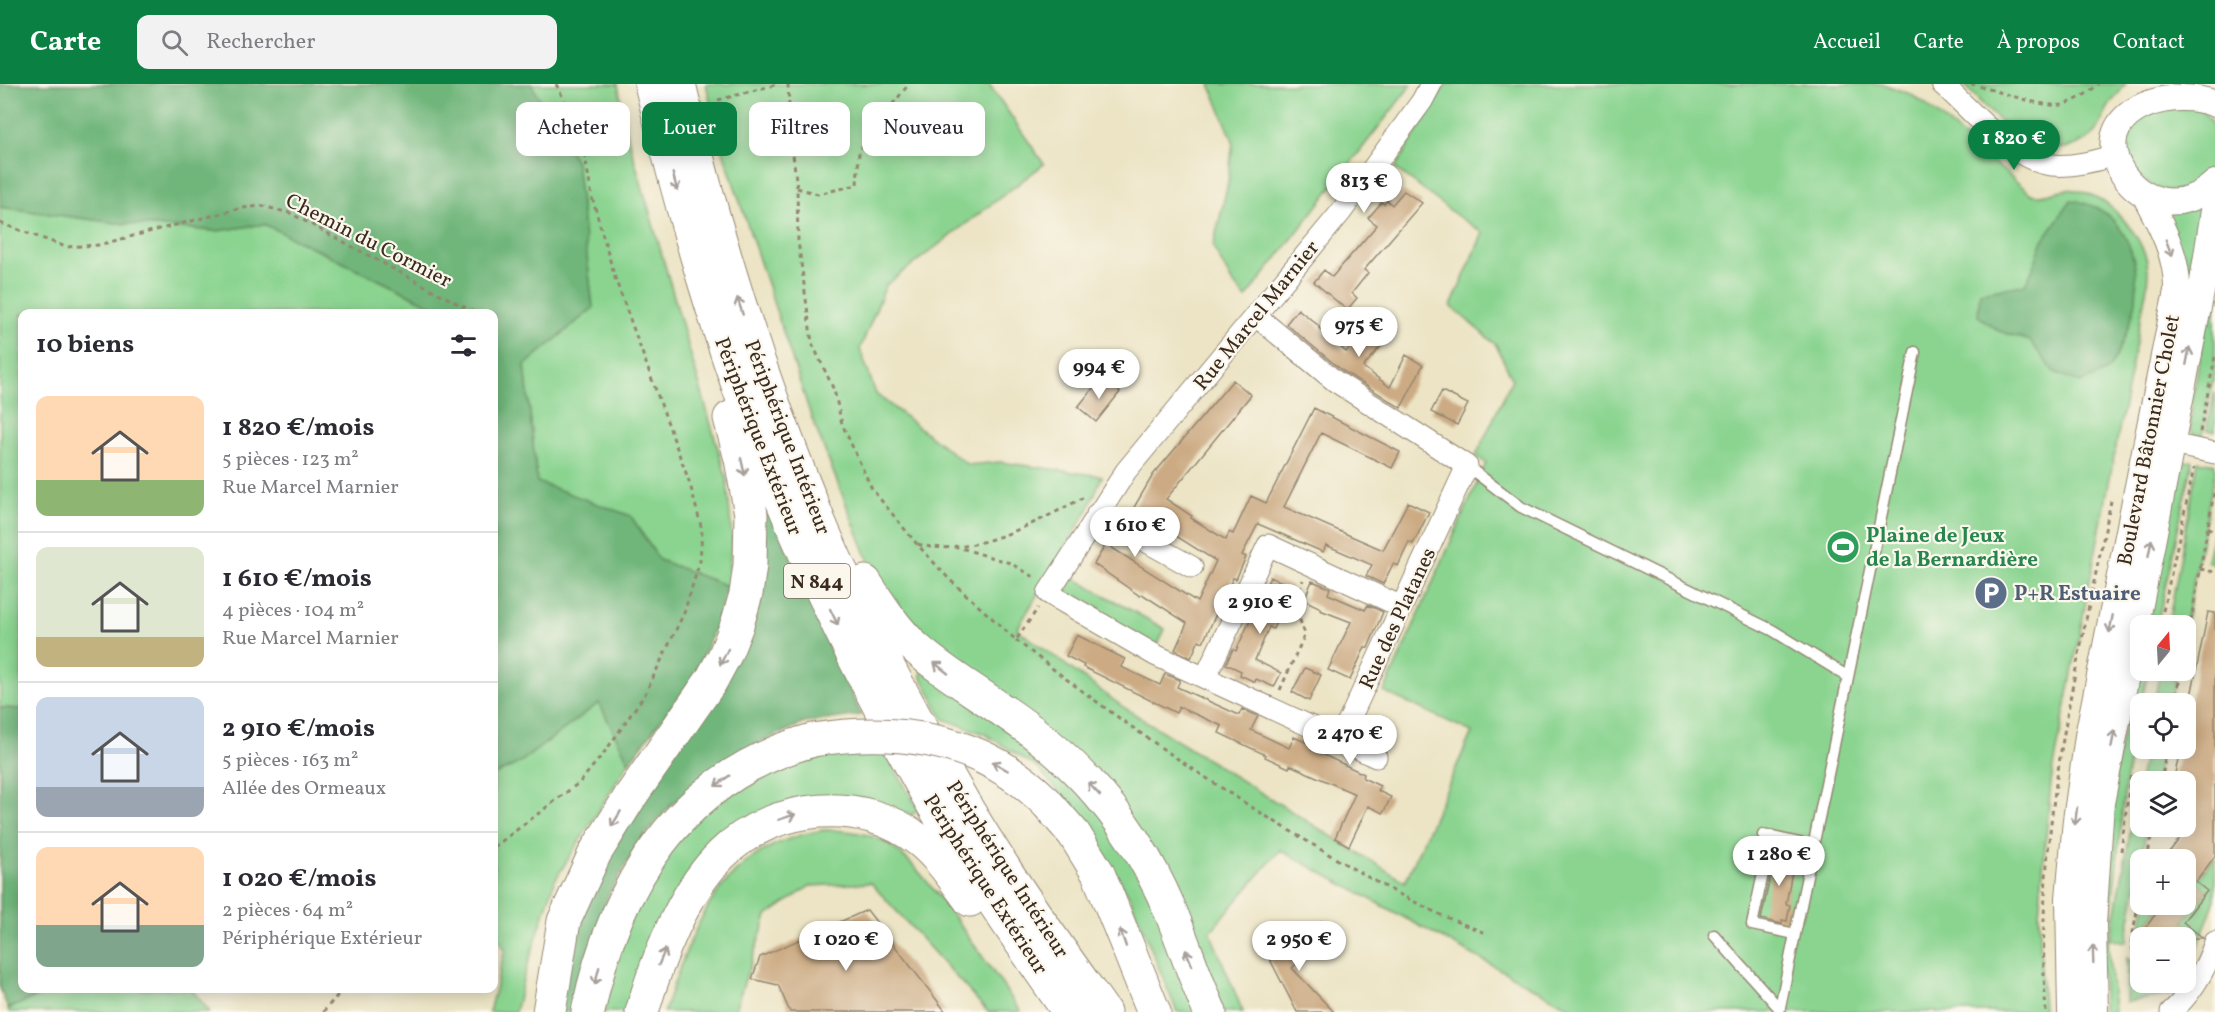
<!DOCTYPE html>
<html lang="fr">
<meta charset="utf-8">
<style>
:root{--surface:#fff;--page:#f2f2f3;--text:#2b2b33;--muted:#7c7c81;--line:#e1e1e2;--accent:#0b8043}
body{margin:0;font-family:Vollkorn,serif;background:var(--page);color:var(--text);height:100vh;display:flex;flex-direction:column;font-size:22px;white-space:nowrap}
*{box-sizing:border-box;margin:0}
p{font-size:20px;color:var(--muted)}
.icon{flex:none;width:33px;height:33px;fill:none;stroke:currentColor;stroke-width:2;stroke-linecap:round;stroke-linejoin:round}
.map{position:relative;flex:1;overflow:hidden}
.drawer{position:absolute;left:18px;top:225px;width:480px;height:684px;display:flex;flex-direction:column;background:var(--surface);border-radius:12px;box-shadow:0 3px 15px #0003}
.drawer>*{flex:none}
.top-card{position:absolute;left:516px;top:18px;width:570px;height:54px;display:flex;gap:12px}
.needle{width:39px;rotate:18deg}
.fabs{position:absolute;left:2130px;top:531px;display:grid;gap:12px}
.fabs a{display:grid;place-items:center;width:66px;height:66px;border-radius:12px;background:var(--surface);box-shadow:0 3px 15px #0003;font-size:30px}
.price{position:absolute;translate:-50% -51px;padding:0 14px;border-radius:21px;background:#fff;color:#222;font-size:20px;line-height:39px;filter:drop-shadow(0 2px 3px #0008)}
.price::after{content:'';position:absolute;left:50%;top:36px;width:18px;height:14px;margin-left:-9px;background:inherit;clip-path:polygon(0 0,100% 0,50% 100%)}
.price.current{background:var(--accent);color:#fff}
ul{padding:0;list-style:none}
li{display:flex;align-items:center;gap:18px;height:150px;padding:0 18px}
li+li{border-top:2px solid var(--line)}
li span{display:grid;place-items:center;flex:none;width:168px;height:120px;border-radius:12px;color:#555}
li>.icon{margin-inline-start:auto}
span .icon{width:72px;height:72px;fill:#fffc;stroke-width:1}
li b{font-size:26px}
h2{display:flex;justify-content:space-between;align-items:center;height:72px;padding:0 18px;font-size:26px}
.chip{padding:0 21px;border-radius:12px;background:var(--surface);box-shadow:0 3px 15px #0003;font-size:21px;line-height:54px}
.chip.current{background:var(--accent);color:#fff}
header{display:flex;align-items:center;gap:36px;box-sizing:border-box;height:84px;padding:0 30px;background:var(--accent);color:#fff}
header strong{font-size:28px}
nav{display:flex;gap:33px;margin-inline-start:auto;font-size:21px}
.search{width:420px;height:54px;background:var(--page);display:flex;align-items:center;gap:15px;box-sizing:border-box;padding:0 21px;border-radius:12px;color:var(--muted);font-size:22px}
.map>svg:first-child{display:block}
.green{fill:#8ad490;stroke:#627f57;stroke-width:1.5}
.forest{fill:#6fb67a;stroke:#55704c;stroke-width:1.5}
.building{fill:#ccab84}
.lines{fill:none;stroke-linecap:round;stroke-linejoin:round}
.service-casing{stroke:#948772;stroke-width:13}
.minor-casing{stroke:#948772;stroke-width:23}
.tertiary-casing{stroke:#948772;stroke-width:28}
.trunk-casing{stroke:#948772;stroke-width:35}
.path{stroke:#948772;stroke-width:3;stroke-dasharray:4.5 4.5;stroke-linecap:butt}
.service{stroke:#fff;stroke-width:10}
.minor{stroke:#fff;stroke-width:21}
.tertiary{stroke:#fff;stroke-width:26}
.trunk{stroke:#fff;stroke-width:33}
.trunk-bridge-casing{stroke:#948772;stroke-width:35;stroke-linecap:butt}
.trunk-bridge{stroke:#fff;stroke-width:33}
.oneway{stroke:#a79f9a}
.labels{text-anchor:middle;stroke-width:4.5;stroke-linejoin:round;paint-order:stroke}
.shield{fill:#fbf7ec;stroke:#75685c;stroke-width:1.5}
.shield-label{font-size:20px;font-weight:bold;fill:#3b2a1e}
.street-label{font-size:21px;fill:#3b2a1e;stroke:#fbf7ec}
.leisure-label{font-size:21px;font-weight:bold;fill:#27864d;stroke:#fbf7ec;text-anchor:start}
.service-label{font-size:21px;font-weight:bold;fill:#4e5e75;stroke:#fbf7ec;text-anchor:start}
</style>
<header>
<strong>Carte</strong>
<div class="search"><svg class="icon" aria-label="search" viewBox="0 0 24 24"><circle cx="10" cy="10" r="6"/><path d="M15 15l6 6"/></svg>Rechercher</div>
<nav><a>Accueil</a><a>Carte</a><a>À propos</a><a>Contact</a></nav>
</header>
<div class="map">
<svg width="2215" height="928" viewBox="0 0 2215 928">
<rect width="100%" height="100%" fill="#fbf7ec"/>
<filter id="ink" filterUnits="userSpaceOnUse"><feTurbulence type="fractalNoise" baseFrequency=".0167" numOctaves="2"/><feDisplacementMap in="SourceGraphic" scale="12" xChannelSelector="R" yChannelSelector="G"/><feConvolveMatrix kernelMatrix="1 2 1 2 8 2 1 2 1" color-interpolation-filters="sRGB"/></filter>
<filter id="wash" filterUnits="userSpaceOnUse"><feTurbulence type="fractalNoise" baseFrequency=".008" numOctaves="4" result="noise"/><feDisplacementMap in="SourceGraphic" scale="24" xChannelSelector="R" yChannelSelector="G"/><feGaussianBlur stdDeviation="1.35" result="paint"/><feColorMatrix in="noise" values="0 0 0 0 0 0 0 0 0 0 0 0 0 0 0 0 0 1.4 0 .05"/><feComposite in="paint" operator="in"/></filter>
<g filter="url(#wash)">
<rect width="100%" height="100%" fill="#ece4c5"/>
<path class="green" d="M531,0h87l11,57 98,339 5,59 -5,47 -68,-26 -28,-44 -94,-34 -12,-117 68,-57 -17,-146z
M706,0h283l55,80 -158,121 -26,64 16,45 92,71 32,-3 102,14 -12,30 -73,123 106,78 282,175 67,-150 -88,-40 102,-229 -10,-7 36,-77 -16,-34 -45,-39 32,-73 -27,-18 -61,-47 51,-84h437l27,10 14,9 107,91c14,5 27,-7 45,-4 31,6 57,35 69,64 4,10 3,21 2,32l-96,496 -12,131 4,99h-465l-298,-162 -70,82 33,80h-66l-47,-115 -50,-81 -42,-48 -53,-34 -42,-15 -22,-43 6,-32 -54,-72 -62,-156 -89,-268z
M1210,0h202l-166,214 -14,-16 -19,-35 15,-64 5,-42z
M1964,0h162c-5,7 -12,14 -17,22 -6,9 -7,20 -15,28 -48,41 -99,-15 -130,-50z
M2197,21c13,13 18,21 18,40 0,5 0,13 -1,18 -10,22 -40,35 -62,23 -16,-9 -31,-32 -26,-50 3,-9 9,-17 13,-25z
M2203,122l-15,108 -24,-101z
M0,123l117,16 100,8 47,-7 183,89 -425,1v395l-22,-1z
M2215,187v99l-13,67 -5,-1 -6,-6 1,-29z
M2215,307v40l-8,-1z
M2193,377l-36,164 -13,1 32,-153 6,-11z
M2198,377l17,3v8l-30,153h-17z
M2213,450l2,1v29l-8,-3z
M1072,493l93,52 -8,18 -82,-47 -10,-12z
M2140,561v25l8,1 -22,107 -18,165 6,69h-11l-1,-70 13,-169z
M2160,587h17l-7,32h-16z
M599,618l30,60 -74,118 -31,96 -9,36h-26l16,-62 -11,-20v-155l25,-13z
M880,660l39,66 -16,10 -145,-2 -126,194h-32l21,-85 36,-66 48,-52 108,-61z
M2145,665h17l-6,32 -16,1v44l7,1 -21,115 -15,-3z
M823,746c21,0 45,2 63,13 25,15 43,41 60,63 26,35 50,70 75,106h-33l-117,-129 -61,3 -43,30 -33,96h-70c31,-89 55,-164 159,-182z
M2215,773v42l-29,81v-38l8,-12 -11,-8 24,-31 -11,-9z
M2145,821l16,1 -23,31z
M2127,874l13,10v14l19,1 14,11 -47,8z
M191,905l19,23h-201l-1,-3 45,-20z"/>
<path class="forest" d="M0,0h531l45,78 17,146 -68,57 12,117 94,34 28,44 68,26 -12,42 -23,52 -63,82 -30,-59 -80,60 -25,12v-461l-47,-1 -183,-89 -47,7 -100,-8 -117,-16z
M2071,116c51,7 69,53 65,100 -1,10 -6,21 -9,31 -4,10 -13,35 -21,40 -7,5 -17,8 -25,12l-27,-11 -24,-31 -31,-10 -21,-15 2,-24 44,-7 8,-14 11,-31z
M761,427l10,1 90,203 -57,8 -46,20 -48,29 -38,32 -32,37 -32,54 -37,117h-13l19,-88 28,-64 95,-149z
M0,624l22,1v279l31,1 -45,20 -8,-21z"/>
<g id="blocks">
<path class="building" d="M1404,107l18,12 -58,67 4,3 -16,20 5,5 -10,12 -33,-28 10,-12 8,7 45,-52 -9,-7 14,-16 2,2 3,-4 5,5z
M1298,225l21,17v2l27,24 25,-29 18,14 -26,30 27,20 16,-32 17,10 -22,43 -58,-37 -57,-47z
M1102,293l18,15 -24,30 -18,-15z
M1233,296l18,15 -85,104 26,17 -1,2 35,22 3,-8 4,2 18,-38 15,7 48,-95 86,44 -8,16 -71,-35 -37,74 99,43 25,-48 21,10 -16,32 -4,-2 -11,24 -5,-2 -10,20 -17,-8 6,-11 -46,-20 -3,7 -65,-28 -16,31 4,2 -10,22 -3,-1 -30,64 -4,-2 -8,18 -16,-8 12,-27 -45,-29 -2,2 -46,-32 12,-20 91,58 19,-41 -83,-52 20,-34z
M1442,307l26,13 -11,21 -26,-13z
M1270,493l21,9 -18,43 -4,-2 -14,33 26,13 -7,14 -18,-8 -1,3 -15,-7 1,-4 -15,-7 7,-15 3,2z
M1312,497l18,7 -2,6 37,16 3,-5 15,7 -15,36 -3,-1 -15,33 -22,-10 23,-48 -31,-12 1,-2 -17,-8z
M2208,528l7,1v243l-19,26 11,9 -24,31 20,16h-52l-8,-7 20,-27h23v-44h-23l27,-35 4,-22 -8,-2v-19h-13l6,-27 2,1 1,-8h4v-27z
M1077,551l48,24 -4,8 39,18 5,-11 15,6 -3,7 62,28 3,-6 16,7 -7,14 38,18 5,-11 18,8 -1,4 53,25 -1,4 17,8 -2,5 13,6 -8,16 -15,-7 -19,40 -14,-8 20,-44 -65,-29 -1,3 -24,-11 1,-2 -47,-22 3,-7 -43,-19 -3,6 -93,-46 1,-2 -18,-9z
M1305,584l16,7 -12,26 -17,-9z
M1777,762l19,4 -10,54 4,1 -3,16 -5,-1v4l-21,-5z
M867,826l79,102h-156l-12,-27 -26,-6 8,-22z
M1321,837l10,10 -39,37 42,44h-37l-36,-70 4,-3 17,19z"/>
</g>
</g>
<g filter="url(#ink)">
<use href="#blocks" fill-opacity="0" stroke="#948772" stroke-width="1.5"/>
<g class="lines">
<defs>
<path id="service" d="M1467,382l54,41 251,123 75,46
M1763,751l50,11
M1771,752l-19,89 43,9
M1714,851l65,73
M1779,928l136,-660"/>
<path id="minor" d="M1942,0c29,25 70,77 110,81 21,2 43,-4 63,-10
M1256,232l79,65 132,85 -127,274 -185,-85 -107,-62 78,-122 215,-259 81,-111 9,-17
M2171,360l44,9
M1097,430l95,53
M1205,594l63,-133 134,62
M1340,656l36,17
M2171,928c21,-19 35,-43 44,-70"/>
<path id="tertiary" d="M2215,20c-51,-20 -129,12 -92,70 9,13 22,23 37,26 20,5 40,-3 55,-17
M2071,928l-2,-114 7,-78 12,-84 89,-445c1,-35 -16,-66 -32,-96
M2095,928l-2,-87 8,-122 102,-521 12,-78"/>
<path id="trunk" d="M651,0c31,128 67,256 116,379 46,117 102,229 164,338 42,73 90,142 138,211
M679,0c36,153 83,302 144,447 38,88 84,174 132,257 44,78 97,151 149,224
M865,498c15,23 31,49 53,68 25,22 54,39 81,58 32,21 62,45 88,73 35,37 63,82 83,129 14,34 25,69 40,102
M1046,718l28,32 24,39 56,139
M549,928l15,-91 31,-68 35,-56 81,-116 14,-26 12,-30 9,-31 4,-29 1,-51 -10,-55 -11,-41
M588,928c26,-128 93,-236 225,-272
M642,928c15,-52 41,-120 80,-158 52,-51 141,-59 198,-13 20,16 35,39 50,59"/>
</defs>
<use href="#service" class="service-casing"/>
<use href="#minor" class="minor-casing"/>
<use href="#tertiary" class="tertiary-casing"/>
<use href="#trunk" class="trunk-casing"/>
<path class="path" d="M556,0l25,49 50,-11
M788,0l2,45 7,59 1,53 14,102 22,47 8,34 30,65 44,54 33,36 67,61 22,-32
M1971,0c22,5 71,24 91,21 13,-3 27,-12 36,-21
M718,16l60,-16
M797,104l21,6 39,-9 2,-33 16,-26 34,-42
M0,139l66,24 32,-2 144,-37 20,-2 28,7 187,101
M2200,348l15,-75
M2208,443l7,5
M918,460c50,16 124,-24 168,-48
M954,462l56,17 26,15
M2200,485l15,3
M2163,527l31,-143
M1016,556c88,70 180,134 276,192 44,27 89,54 135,76 18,10 39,17 58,25
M2186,564l29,-161
M1280,606l25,-56 -11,-30 9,-24
M2175,620l6,-34
M2161,698l6,-34
M494,763l86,-65 27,-33 38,-55 39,-81 16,-52 2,-31 -12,-46 -75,-206 -23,-81 -11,-64
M2121,767l10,-79
M2147,776l6,-34
M2140,810l-9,50 3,9 6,5
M323,928l21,-24
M2046,928c-13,-177 30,-340 65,-511"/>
<use href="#service" class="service"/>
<use href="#minor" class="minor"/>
<use href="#tertiary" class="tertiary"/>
<use href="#trunk" class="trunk"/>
<defs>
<path id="trunk-bridge" d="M813,656c86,-14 170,-1 233,62"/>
</defs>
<use href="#trunk-bridge" class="trunk-bridge-casing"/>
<use href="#trunk-bridge" class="trunk-bridge"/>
</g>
<defs><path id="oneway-shaft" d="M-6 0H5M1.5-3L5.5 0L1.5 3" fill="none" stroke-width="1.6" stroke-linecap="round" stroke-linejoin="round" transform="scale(1.5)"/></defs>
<g class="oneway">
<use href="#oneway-shaft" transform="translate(675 98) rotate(75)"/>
<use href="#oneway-shaft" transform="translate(2169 164) rotate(69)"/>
<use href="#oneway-shaft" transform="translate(740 222) rotate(-108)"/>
<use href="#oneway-shaft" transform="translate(2188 272) rotate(-79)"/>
<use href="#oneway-shaft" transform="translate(743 383) rotate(77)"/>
<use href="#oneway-shaft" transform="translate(2150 464) rotate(-79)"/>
<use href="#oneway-shaft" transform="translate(834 533) rotate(64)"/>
<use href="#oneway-shaft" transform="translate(2111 540) rotate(101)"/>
<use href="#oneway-shaft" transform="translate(724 573) rotate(116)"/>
<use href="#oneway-shaft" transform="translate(941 584) rotate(-142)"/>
<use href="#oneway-shaft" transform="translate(2113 655) rotate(-79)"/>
<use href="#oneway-shaft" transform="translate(1000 682) rotate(-150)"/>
<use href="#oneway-shaft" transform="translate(722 697) rotate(144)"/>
<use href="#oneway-shaft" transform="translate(1094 705) rotate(-133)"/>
<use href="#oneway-shaft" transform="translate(2076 732) rotate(97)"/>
<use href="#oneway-shaft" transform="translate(787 733) rotate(-18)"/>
<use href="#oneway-shaft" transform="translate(616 735) rotate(121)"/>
<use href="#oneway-shaft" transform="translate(1123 854) rotate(-109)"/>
<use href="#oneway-shaft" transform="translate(2093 870) rotate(-92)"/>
<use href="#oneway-shaft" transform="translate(662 873) rotate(-67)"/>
<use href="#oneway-shaft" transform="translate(1189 874) rotate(-112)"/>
<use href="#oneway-shaft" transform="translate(597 892) rotate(104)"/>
</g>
</g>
<defs>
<symbol id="stadium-disc" viewBox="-11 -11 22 22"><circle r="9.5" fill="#2e9e5b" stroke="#fbf7ec"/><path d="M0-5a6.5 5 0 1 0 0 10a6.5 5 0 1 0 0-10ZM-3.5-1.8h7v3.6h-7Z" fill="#fff"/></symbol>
<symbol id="parking-disc" viewBox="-11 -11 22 22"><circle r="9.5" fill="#5c6f8a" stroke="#fbf7ec"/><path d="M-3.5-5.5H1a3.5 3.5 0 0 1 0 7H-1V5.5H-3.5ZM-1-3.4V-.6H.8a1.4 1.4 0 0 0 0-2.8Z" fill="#fff"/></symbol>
</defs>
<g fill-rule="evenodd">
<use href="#stadium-disc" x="1824" y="444" width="38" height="38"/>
<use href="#parking-disc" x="1972" y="490" width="38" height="38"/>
</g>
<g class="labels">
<rect class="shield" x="784" y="480" width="66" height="34" rx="4.5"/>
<g class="shield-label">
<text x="817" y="504">N 844</text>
</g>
<g class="street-label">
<text transform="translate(369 156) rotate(27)" y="7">Chemin du Cormier</text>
<text transform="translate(1256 231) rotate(-51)" y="7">Rue Marcel Marnier</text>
<text transform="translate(759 352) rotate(69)" y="7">Périphérique Extérieur</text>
<text transform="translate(788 353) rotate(69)" y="7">Périphérique Intérieur</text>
<text transform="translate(2148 356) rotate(-79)" y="7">Boulevard Bâtonnier Cholet</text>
<text transform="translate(1397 534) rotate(-65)" y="7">Rue des Platanes</text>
<text transform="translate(1008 785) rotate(57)" y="7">Périphérique Intérieur</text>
<text transform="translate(986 800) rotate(57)" y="7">Périphérique Extérieur</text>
</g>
<g class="leisure-label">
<text x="1866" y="458">Plaine de Jeux<tspan x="1866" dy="24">de la Bernardière</tspan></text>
</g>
<g class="service-label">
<text x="2014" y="516">P+R Estuaire</text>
</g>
</g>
</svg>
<div class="fabs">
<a><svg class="needle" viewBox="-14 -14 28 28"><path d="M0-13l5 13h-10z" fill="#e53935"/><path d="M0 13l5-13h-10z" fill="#7c7c81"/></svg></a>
<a><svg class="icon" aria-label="locate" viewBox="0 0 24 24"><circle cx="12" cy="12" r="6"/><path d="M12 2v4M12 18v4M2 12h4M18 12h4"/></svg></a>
<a><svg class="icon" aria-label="layers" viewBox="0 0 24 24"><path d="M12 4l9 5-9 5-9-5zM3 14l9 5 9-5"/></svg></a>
<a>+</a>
<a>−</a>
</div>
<b class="price current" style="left:2014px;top:87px">1 820 €</b>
<b class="price" style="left:1364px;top:130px">813 €</b>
<b class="price" style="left:1359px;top:274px">975 €</b>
<b class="price" style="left:1099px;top:316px">994 €</b>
<b class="price" style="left:1135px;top:474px">1 610 €</b>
<b class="price" style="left:1260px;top:551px">2 910 €</b>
<b class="price" style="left:1350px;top:682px">2 470 €</b>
<b class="price" style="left:1779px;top:803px">1 280 €</b>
<b class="price" style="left:846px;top:888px">1 020 €</b>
<b class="price" style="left:1299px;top:888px">2 950 €</b>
<div class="top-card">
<a class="chip">Acheter</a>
<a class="chip current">Louer</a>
<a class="chip">Filtres</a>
<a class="chip">Nouveau</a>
</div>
<section class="drawer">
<h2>10 biens<svg class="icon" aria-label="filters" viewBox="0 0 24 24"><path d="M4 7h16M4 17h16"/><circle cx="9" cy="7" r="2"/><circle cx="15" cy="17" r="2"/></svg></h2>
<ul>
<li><span style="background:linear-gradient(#ffd9b3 70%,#8fb573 0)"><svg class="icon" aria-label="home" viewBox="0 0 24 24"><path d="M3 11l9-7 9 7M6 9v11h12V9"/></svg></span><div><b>1 820 €/mois</b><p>5 pièces · 123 m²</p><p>Rue Marcel Marnier</p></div></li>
<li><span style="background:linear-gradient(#dfe7d0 75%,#c2b280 0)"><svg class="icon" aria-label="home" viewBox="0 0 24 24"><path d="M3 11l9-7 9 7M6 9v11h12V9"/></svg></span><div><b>1 610 €/mois</b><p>4 pièces · 104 m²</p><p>Rue Marcel Marnier</p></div></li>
<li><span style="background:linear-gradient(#c9d6e8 75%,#9aa5b1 0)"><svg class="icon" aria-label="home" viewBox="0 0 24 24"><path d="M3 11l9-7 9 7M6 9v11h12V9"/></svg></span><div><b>2 910 €/mois</b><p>5 pièces · 163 m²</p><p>Allée des Ormeaux</p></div></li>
<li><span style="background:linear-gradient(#ffd9b3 65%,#7fa58c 0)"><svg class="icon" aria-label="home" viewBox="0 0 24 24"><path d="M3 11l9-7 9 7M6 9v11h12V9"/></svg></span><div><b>1 020 €/mois</b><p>2 pièces · 64 m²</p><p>Périphérique Extérieur</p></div></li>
</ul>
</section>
</div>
